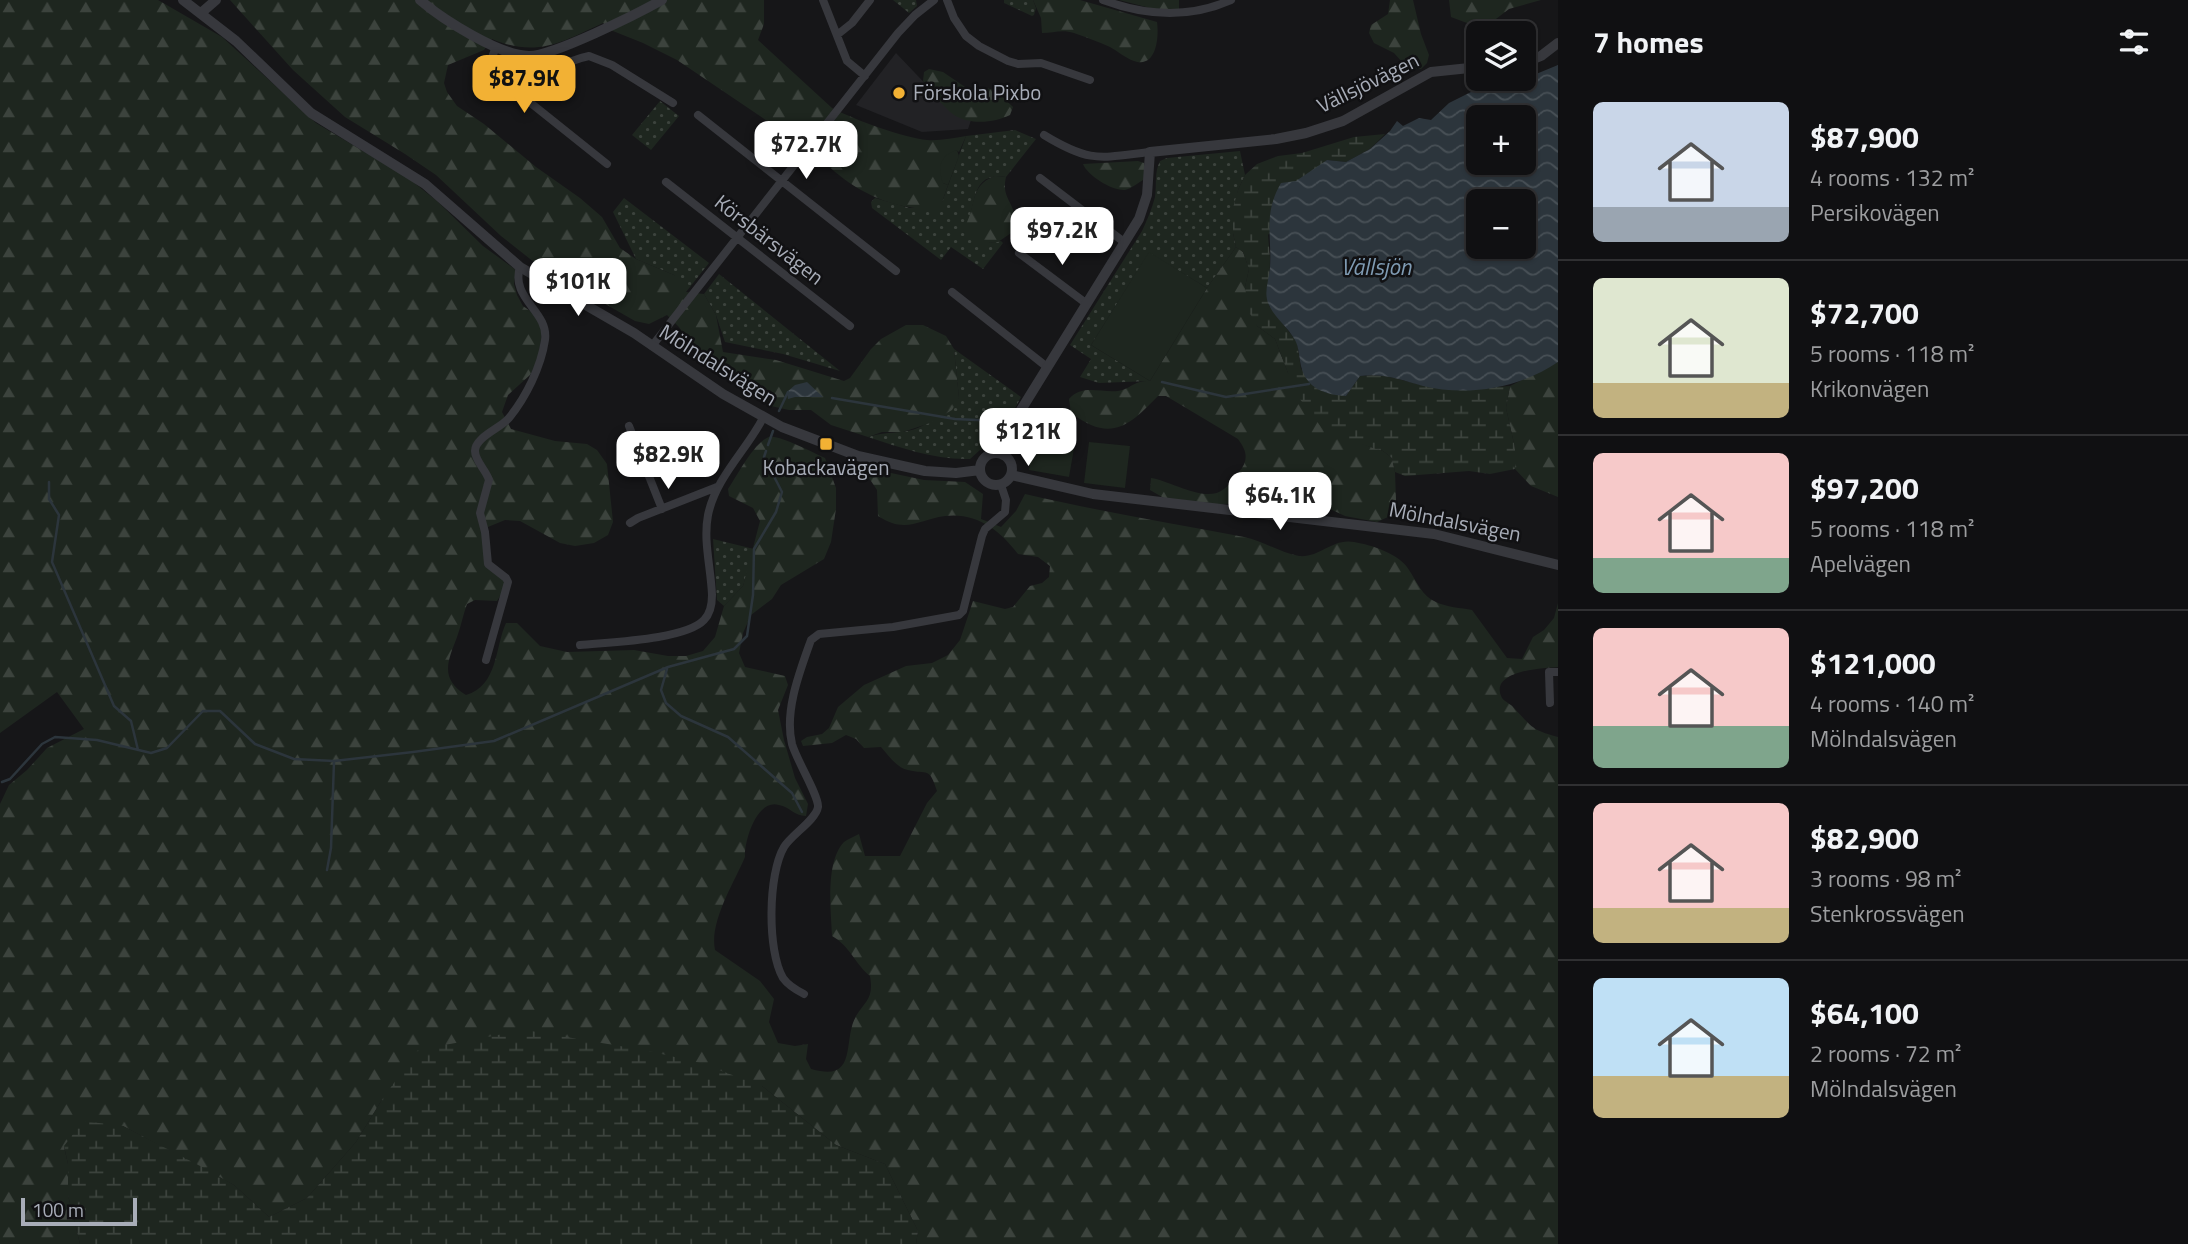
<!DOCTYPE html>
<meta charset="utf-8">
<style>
:root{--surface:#101012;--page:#19191b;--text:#f1f3f6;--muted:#9c9d9f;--line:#303032;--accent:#f2b134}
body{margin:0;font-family:"Titillium Web",sans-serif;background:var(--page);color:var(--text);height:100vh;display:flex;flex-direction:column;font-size:26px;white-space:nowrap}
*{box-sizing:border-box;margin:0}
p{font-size:23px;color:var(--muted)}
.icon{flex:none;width:38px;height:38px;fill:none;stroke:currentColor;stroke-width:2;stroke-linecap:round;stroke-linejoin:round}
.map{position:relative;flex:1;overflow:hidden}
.drawer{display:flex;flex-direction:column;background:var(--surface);width:630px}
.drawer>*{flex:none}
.fabs{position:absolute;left:1466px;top:21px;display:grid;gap:14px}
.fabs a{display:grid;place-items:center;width:70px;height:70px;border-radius:10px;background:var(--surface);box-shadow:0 2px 5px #0004,0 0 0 2px var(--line);font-size:35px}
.scale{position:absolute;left:21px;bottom:18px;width:116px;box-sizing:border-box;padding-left:7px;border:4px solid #a8adb8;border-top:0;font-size:19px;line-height:24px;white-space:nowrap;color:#a8adb8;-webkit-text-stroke:5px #111113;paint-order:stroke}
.price{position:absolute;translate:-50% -60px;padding:0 16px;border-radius:14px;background:#fff;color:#222;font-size:23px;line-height:46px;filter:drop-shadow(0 2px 4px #0008)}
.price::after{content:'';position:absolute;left:50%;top:42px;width:21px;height:16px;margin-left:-10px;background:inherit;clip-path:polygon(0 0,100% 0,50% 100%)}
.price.active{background:var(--accent);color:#111}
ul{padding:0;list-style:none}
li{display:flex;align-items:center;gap:21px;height:175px;padding:0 35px}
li+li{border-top:2px solid var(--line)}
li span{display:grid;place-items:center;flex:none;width:196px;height:140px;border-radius:10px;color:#555}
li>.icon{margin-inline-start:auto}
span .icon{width:84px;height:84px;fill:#fffc;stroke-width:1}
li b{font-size:30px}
h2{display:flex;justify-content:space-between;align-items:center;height:84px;padding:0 35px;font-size:30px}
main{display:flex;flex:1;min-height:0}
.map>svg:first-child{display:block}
.built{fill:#222225}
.grass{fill:url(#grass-dots)}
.forest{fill:url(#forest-firs)}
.wetland{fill:url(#wetland-marsh)}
.park{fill:#1e261f}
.water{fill:url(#water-waves);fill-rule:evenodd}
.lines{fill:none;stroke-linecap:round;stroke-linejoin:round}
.stream{stroke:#2c353c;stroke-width:2.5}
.minor{stroke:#37383d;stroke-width:8}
.tertiary{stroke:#37383d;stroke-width:10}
.poi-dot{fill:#f2b134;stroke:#111113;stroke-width:2.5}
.labels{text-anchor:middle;stroke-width:5;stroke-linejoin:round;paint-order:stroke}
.street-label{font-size:21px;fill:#a8adb8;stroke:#111113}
.poi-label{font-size:21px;fill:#a8adb8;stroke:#111113;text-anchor:start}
.water-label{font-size:23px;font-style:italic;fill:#7f9bb3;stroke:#111113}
</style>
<main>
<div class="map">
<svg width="1558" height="1244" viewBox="0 0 1558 1244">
<defs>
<pattern id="grass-dots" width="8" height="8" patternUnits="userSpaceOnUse" patternTransform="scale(1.75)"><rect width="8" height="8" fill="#1e261f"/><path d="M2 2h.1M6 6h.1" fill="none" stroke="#3c433d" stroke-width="1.8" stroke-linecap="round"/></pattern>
<pattern id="forest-firs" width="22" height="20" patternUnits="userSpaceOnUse" patternTransform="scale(1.75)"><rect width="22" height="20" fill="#1e261f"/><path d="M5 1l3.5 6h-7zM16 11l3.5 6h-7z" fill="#3c433d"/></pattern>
<pattern id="wetland-marsh" width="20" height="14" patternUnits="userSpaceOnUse" patternTransform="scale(1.75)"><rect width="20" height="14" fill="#1e261f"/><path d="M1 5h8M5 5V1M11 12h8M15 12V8" fill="none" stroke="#3c433d"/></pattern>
<pattern id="water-waves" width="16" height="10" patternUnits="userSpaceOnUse" patternTransform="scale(1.75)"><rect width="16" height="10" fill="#2c353c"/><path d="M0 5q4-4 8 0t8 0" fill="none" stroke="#485056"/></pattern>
</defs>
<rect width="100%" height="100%" fill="#161618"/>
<path class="built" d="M896,53l59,62 16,5 -3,9 -46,3 -66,-27z"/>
<path class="grass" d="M893,0h23l1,6 -8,7z
M1004,0h29l3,8 -2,7 -2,1 -28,-13z
M498,61l25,7 14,-5 16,6 -28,21 -22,-14z
M660,101l19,15 -28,34 -19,-15z
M1015,130l21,9 -30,38c-39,-5 -27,30 -43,55l26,11 12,-2 2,2 -20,26 -32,-22 -10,13 -69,-52 -1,-6 4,-4 35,10 32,-6 24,-66z
M1240,151l5,24 -7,15 -5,43 3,14 -29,41 -58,-35 -58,92 59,36 -51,2 -19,-6 11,-18 -21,-14 72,-114c5,-11 10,-22 13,-34 2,-13 -1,-24 5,-36l7,-3z
M624,198l85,65 -23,29 -12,-17 -38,-16 -23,-47z
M719,274l121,97 -57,-17 -58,-12 -9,-27 -12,-21z
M954,349l67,48 -24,46 -17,7 -10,9c-36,1 -68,-11 -102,-22 12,-4 21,-4 33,-5 24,-2 40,-19 58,-34z
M713,539l41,10 -11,37 -19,20 -7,-6z"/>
<path class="forest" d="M0,0h158l64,37 94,86 92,55 29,23 46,45 33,24 -2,14 3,11 6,11 13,9 6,17 -4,28 -8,15 -22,20 -6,17 9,17 44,12 32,3 10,6 10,14 6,58 -5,13 -14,8 -19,3 -15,-3 -40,-22 -15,-1 -22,9 8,36 11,10 4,11 -9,15 -22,-1 -8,4c-4,11 -6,22 -10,33 -9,24 -18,41 9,58 32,-9 29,-48 40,-72h11l23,23 27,6 67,-2 34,6h18l17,-5 12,-14 9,-31 19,-20 17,-65 -7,-13 -24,-12 -1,-7c9,-13 26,-47 41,-52 9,-3 45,16 56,21l11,30v21l-5,33 -7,17 -43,26 -9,14 -21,16 -8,18 -4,20 6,14 40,9 3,9 -10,25 6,30 11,38 13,26 -2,12c-12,0 -16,-9 -27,-11 -22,-7 -35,36 -34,52 -11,26 -36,65 -30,93l45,31 14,18 -5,23 9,21 17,3 13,-2 -2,15 5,10c48,14 31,-28 45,-53 10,-16 18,-18 14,-40 -15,-12 -20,-30 -38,-40 -1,-26 -7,-74 12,-94 4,-3 11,-6 15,-8l6,22h35l27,-53 10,-12c-8,-25 -9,-16 -29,-21 -11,-2 -20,-15 -27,-23l-17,1 -8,-9 -10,-4 -14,8 -29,3 -2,-5 6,-4 15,-3 7,-6 9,-21 26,-22 42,-19 26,-3 16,-8 12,-15 13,-39 32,8 8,-2 17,-21 12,-3 7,-6 1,-11 -12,-9 -20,-3c-18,-24 -42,-42 -73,-38 -28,4 -39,18 -67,0l-1,-26 -10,-15 5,-6 52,11 41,2 18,12 -2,25 20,8 15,-16 9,-17c72,17 146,29 219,43 19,4 37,16 55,19 21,2 33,-18 55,-14 18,3 46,12 55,28 8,12 13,26 27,32 10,5 25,6 36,8l35,48 15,1 11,-22 11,-7 10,-12 4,-15v64c-16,1 -70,4 -56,31 3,4 9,6 12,10 18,19 17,22 44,29v507h-642l2,-13 -33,-67 -49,-19 -74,-59 -379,12 -27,44 -49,56 -38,19 -35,-32 -111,-59 -59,21 4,17v31l12,49h-80v-440l9,-19 18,-15 20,-22 37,-19 -27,-37 -57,41z
M230,0h534v24l-6,16 74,68c20,11 73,30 95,32 13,1 26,-2 39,-4l-7,16 -3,-2 -13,33 5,2 -6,17 -6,6c-34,3 -70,-11 -97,-33 -12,-9 -21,-19 -34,-28l-9,4 -5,-13 -12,-9 -102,-69 -34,-17 -30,-12 -10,-8c-41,19 -66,35 -111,16l-8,11 -36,15 -4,18 3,9 10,14 27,18 52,43 44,31 22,19 18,31 16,11 38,16 11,7 1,10 18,2 12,21 7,37 53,8 68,21 6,-3 21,-29 10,-10 25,-14h17l23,11 8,13 5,49 -7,12 -22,13 -27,9h-21l-14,5 -37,-12 -20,-15h-22l-18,-4 -69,-44 -23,-35 -12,-12 -18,9 -14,-3 -96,-55 -38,-30 -65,-61 -31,-21 -60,-37 -52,-47z
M1033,0h47l77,22c2,14 0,47 -23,39 -9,-3 -16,-10 -24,-14 -11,-5 -24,-10 -36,-14 -12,-4 -21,0 -32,0l-1,-15z
M1119,0h60v9h-25z
M1390,0h23l8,34 8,21 -2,8 -6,6h-7l-11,-6 -9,-10 -20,-10 -5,-10 2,-8 17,-11z
M1449,0h92l-32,9 -17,13 -25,1 -16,-6z
M929,69l14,3 25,17 19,-1 9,3 17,16 -3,8c-16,8 -40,10 -56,0 -11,-8 -22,-23 -31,-34l1,-9z
M1138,161l6,2 1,16c-6,3 -14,10 -20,11 -13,1 -38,-15 -42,-26z
M995,176l11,1c-6,25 14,26 8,54l-16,11 -19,2 -17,-13c16,-22 5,-45 33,-55z
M1236,247l7,5 6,17 -4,18 12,39 18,13 13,34 74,71 21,7 9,7 3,14 1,28 -2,11 -6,6 -11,5 -32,-6 -32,-15 -24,2 -30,-2 -46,4 -44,-4 -19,-11 1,-12c20,3 55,26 73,11 6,-4 10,-11 15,-17 10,-12 8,-21 -1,-33l-72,-43h-8c-29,30 -47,47 -87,17l-2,-14c13,-15 31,-6 49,-8 14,-2 13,-10 32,-10l57,-93z
M1558,362v135l-27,-11 -16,-17v-21l-9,-40 4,-22z"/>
<path class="wetland" d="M1385,134l-15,15 -24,13 -19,-2 -59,75 2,23 -1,48 28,36 4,27 45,27 14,-20c27,-3 41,5 66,10 27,6 56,2 84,0l-4,22 9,40v21l-25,5 -21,-3 -64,5 -10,-4 -3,-14 -9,-7 -45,-14 -16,-9 -26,-34 -21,-55 -18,-13 -8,-14 -4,-25 4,-18 -6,-17 -7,-5 -3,-14v-25l5,-18 7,-15 12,-11 21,-8 24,-3 52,-16z
M525,1030l124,21 51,12 62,23 74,59 49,19 33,67 -2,13h-836l-12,-49v-31l-4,-18 19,-25 40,5 81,42 30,17 35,32 38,-19 49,-56 27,-44 35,-48z"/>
<path class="park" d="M957,150l2,6 -11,29 -5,-2c-6,-16 -3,-28 14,-33z
M1149,252l58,36 -57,93 -59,-36z
M1036,430l40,7 -7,40 -40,-7z
M1089,442l41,4 -5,42 -41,-5z"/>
<path class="water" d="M1558,65v297c-38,26 -90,35 -135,24 -22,-6 -39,-13 -63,-10l-14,20c-21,-1 -40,-8 -45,-30 -2,-9 -2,-19 -6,-26 -7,-13 -21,-23 -26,-35 -6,-12 0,-25 1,-37 2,-33 -7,-54 11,-85l15,-2 31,-21 19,2 24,-13 20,-18 7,-10 6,5 16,-8 12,2 18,-17 24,-12 41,-8zM1479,117h45v46h-45zM1479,201h45v46h-45z
M807,382l16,15h-28l-7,2 -1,-7 8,-7z"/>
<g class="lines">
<path class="stream" d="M1162,382l64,15 83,-13
M832,398l123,21 43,2 8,-2
M779,411l9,-19
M768,445l5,-14
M49,482v17l10,16 -7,47 62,144 17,15 7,29
M667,669l-6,21 5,13 15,13 47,21 64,56 10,19
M2,782l8,-3 32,-35 13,-7 42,3 54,13 16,-5 36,-37h17l35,33 39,15 40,2 79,-9 81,-11 174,-74 66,-18 13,-13 6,-41 1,-46 22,-37 6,-20 -18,-35 2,-6
M327,870l4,-22 3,-86"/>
<path class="minor" d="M823,0l24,61 18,15
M947,0l7,18 12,18 13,10 29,15 10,3 23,-1 49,17
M1103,0c43,16 85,19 128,0
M837,35l15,-12 18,-23
M496,48c-6,10 -5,19 1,28l110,88
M524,97c17,-19 40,-36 65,-41l23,9 61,38
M698,115l198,156
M1044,135c46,28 55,23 106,17
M1040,178l84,64
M666,182l184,144
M1019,253l68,51
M952,292l95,75
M652,346l246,-313 17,-18 19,-15
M629,426l33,83
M630,523l8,-5 79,-31
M580,645c29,-3 105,-5 124,-25 7,-7 8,-16 8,-25 -1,-27 -9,-54 -4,-80 8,-38 38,-64 55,-97
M486,660l22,-78 -2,-4 -18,-14 -3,-32 -5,-19 9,-33c-3,-10 -14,-19 -14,-29 0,-14 26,-23 34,-33 17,-21 32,-51 36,-78 4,-29 -35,-41 -25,-73
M1550,703l-1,-31h9
M804,994c-8,-4 -16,-9 -21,-16 -16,-27 -15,-104 1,-131 7,-12 32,-27 34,-40 1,-11 -22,-48 -26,-63 -8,-33 8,-73 19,-104l8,-6 74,-7 66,-12 4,-4 19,-75 3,-7 20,-17 1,-12 -5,-15"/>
<path class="tertiary" d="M183,0l53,41 75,72 114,71 95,83 114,66 89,61 59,33 76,29 67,15 31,2 24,-3
M420,0c22,19 80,56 109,56 24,0 108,-42 133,-56
M201,13l15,-13
M1524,63l17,-7 17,-13
M980 469a16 16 0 1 1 32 0a16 16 0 1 1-32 0Z
M1003,455l8,-29 128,-207 8,-24 3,-43 126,-13 30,-6 37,-12 88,-49 48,-5
M1011,475l82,19 341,40 124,31"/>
</g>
<g class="poi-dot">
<circle cx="899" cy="93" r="7"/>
<rect x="819" y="437" width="14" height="14" rx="3.5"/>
</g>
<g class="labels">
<g class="street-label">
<text transform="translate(1368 83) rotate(-26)" y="7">Vällsjövägen</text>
<text transform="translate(769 240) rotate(38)" y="7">Körsbärsvägen</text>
<text transform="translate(718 365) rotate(32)" y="7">Mölndalsvägen</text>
<text transform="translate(1455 522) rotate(11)" y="7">Mölndalsvägen</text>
</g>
<g class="poi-label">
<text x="913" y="100">Förskola Pixbo</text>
<text x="826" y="475" text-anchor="middle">Kobackavägen</text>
</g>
<g class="water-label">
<text x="1376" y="275">Vällsjön</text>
</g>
</g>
</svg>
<div class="fabs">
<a><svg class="icon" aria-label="layers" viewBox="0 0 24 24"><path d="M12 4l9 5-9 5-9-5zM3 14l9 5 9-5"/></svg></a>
<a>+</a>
<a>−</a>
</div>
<div class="scale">100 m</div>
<b class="price active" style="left:524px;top:115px">$87.9K</b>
<b class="price" style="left:806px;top:181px">$72.7K</b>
<b class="price" style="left:1062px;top:267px">$97.2K</b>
<b class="price" style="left:578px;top:318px">$101K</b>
<b class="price" style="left:1028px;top:468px">$121K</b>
<b class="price" style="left:668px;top:491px">$82.9K</b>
<b class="price" style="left:1280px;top:532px">$64.1K</b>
</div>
<section class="drawer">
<h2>7 homes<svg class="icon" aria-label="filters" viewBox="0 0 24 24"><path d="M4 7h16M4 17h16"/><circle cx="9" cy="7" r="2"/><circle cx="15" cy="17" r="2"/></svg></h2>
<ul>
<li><span style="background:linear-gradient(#c9d6e8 75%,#9aa5b1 0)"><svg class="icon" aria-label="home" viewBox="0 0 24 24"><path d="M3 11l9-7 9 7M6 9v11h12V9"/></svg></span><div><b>$87,900</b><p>4 rooms · 132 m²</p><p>Persikovägen</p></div></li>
<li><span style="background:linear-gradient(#dfe7d0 75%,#c2b280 0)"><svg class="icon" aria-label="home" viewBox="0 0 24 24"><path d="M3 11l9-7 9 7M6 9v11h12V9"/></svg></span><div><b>$72,700</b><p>5 rooms · 118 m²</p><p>Krikonvägen</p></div></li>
<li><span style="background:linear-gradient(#f6c9c9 75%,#7fa58c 0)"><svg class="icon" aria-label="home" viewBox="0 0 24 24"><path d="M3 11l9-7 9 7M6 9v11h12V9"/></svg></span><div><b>$97,200</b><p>5 rooms · 118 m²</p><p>Apelvägen</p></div></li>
<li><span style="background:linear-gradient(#f6c9c9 70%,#7fa58c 0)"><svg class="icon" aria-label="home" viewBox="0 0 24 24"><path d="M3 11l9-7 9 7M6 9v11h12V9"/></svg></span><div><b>$121,000</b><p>4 rooms · 140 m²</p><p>Mölndalsvägen</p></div></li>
<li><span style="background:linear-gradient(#f6c9c9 75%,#c2b280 0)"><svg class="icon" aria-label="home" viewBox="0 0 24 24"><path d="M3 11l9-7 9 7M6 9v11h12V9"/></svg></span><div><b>$82,900</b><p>3 rooms · 98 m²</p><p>Stenkrossvägen</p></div></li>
<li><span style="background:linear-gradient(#bfe0f5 70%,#c2b280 0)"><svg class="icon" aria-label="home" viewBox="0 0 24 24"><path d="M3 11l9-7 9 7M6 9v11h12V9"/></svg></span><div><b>$64,100</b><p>2 rooms · 72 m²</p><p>Mölndalsvägen</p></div></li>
</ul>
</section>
</main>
